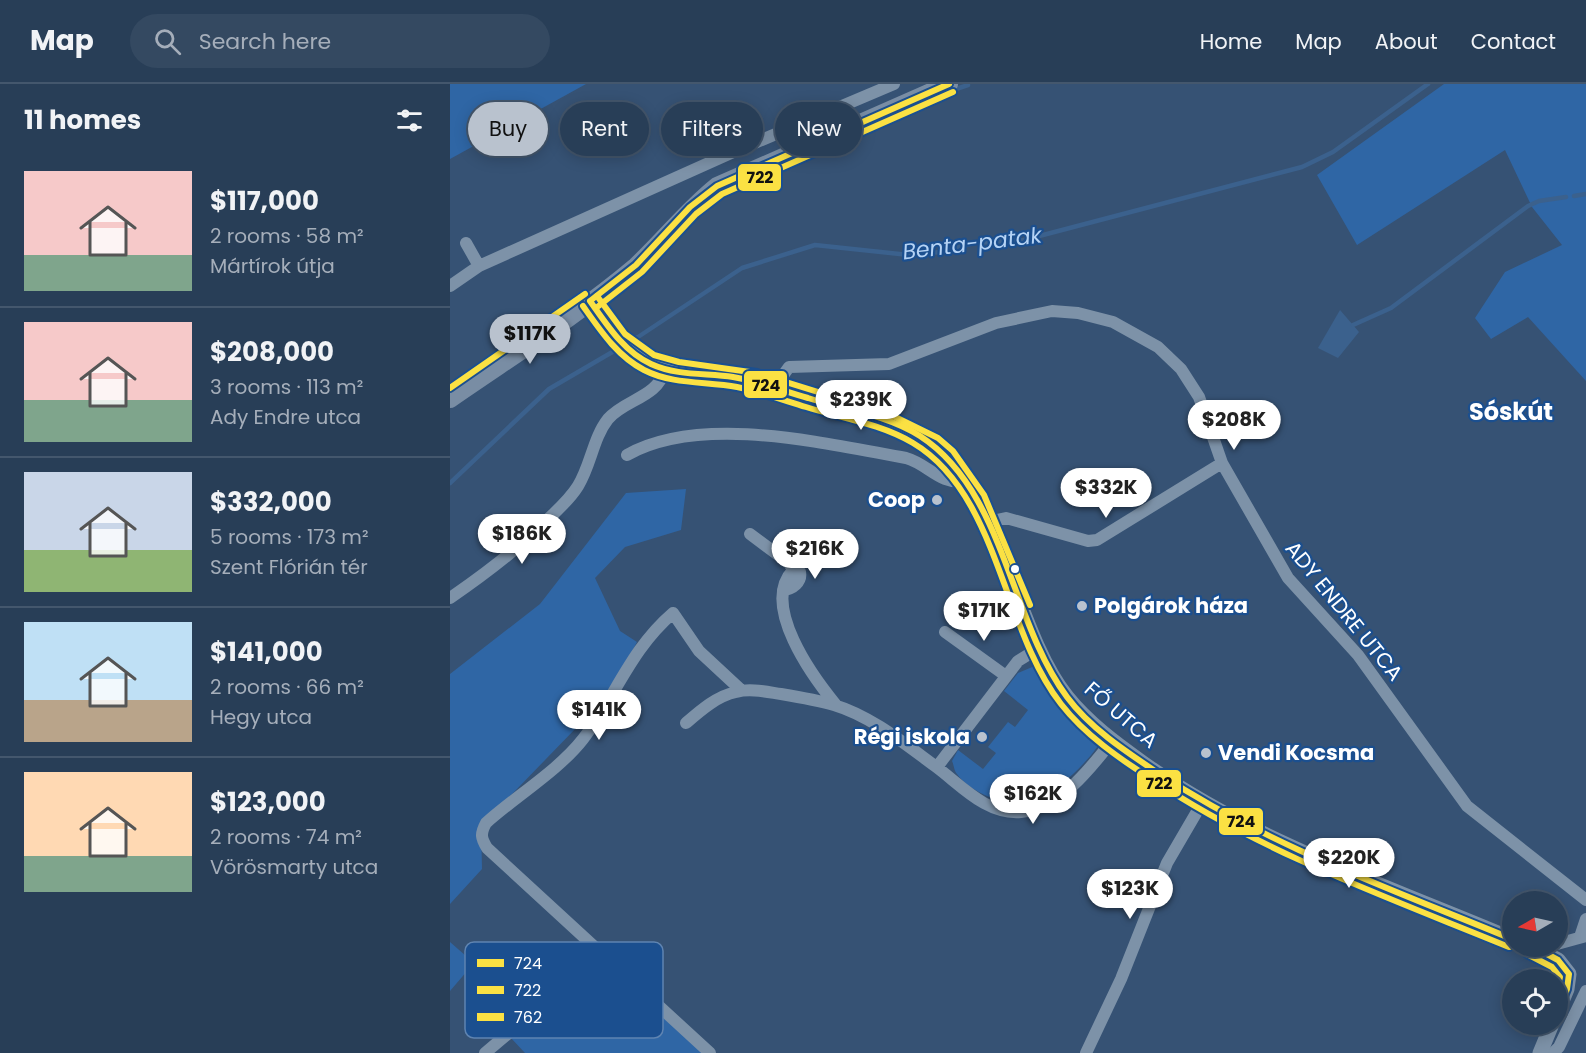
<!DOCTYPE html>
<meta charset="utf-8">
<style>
:root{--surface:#283e57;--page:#344961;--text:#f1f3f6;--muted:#a5aeba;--line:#44576d;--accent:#b9c2ce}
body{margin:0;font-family:Poppins,sans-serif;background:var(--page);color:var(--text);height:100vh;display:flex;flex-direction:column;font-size:22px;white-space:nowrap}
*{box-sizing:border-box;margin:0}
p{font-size:20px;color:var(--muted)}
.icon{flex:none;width:33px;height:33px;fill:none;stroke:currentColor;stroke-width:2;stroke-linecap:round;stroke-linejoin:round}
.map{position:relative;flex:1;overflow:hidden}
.details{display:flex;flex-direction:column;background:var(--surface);width:450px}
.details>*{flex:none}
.top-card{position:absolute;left:18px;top:18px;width:570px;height:54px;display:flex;gap:12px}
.needle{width:39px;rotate:261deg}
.buttons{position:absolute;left:1052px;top:807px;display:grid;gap:12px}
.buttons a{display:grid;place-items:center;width:66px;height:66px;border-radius:50%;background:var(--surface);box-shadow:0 3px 15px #0003,0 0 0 2px var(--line);font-size:30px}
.price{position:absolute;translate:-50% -51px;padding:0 14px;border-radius:21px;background:#fff;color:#222;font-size:20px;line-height:39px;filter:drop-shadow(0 2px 3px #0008)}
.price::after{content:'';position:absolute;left:50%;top:36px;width:18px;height:14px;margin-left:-9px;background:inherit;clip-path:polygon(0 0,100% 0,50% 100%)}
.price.current{background:var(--accent);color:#111}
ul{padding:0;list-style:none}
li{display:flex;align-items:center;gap:18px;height:150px;padding:0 24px}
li+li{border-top:2px solid var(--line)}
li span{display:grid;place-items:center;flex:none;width:168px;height:120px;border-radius:0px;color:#555}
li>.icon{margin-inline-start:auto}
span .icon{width:72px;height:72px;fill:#fffc;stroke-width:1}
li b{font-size:26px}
h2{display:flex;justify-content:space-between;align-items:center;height:72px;padding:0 24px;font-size:26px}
.pill{padding:0 21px;border-radius:27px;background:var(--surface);box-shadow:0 3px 15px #0003,0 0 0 2px var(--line);font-size:21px;line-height:54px}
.pill.current{background:var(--accent);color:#111}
header{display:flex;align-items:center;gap:36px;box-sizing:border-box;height:84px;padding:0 30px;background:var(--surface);border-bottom:2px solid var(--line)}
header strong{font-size:28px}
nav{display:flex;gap:33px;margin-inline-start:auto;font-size:21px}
.search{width:420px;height:54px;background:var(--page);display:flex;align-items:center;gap:15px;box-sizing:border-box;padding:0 21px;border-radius:33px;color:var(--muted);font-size:22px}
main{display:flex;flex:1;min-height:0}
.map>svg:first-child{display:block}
.green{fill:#2f66a5}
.water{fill:#3b618d}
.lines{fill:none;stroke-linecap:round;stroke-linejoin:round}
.stream{stroke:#3b618d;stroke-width:4.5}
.minor{stroke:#7d92a8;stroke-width:12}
.tertiary{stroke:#7d92a8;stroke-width:15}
.secondary{stroke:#798da4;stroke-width:18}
.bus-1-casing{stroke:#1b4f8f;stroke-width:10}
.bus-2-casing{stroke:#1b4f8f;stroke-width:10}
.bus-3-casing{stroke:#1b4f8f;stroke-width:10}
.bus-1{stroke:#fbe143;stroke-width:6}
.bus-2{stroke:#fbe143;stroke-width:6}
.bus-3{stroke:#fbe143;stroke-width:6}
.poi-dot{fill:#b9c2ce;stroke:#1b4f8f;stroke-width:2}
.bus-dot{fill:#fff;stroke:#1b4f8f;stroke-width:2}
.labels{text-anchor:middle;stroke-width:4.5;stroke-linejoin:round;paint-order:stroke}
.poi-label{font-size:21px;font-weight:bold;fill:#fff;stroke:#1b4f8f;text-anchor:end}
.street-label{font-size:21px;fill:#fff;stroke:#1b4f8f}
.water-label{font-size:22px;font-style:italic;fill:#b5d3f5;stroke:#1b4f8f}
.quarter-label{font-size:24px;font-weight:bold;fill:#fff;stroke:#1b4f8f}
.key{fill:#1b4f8f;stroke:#5f84b1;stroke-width:1.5}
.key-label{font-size:16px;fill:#fff}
.line-badge{stroke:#1b4f8f;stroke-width:2}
.pale-badge-label{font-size:16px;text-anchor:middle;font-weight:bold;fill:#111}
</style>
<header>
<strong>Map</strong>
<div class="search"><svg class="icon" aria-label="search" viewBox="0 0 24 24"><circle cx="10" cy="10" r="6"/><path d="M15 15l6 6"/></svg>Search here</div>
<nav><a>Home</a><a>Map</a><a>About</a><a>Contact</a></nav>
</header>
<main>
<section class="details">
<h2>11 homes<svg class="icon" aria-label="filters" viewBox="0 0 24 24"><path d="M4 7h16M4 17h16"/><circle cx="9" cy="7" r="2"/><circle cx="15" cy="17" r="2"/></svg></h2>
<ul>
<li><span style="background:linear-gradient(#f6c9c9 70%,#7fa58c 0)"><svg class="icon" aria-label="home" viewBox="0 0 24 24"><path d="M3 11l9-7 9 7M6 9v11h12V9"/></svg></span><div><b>$117,000</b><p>2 rooms · 58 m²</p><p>Mártírok útja</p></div></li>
<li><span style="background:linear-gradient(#f6c9c9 65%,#7fa58c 0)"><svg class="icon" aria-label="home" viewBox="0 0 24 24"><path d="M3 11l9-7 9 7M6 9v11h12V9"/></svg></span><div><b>$208,000</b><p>3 rooms · 113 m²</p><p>Ady Endre utca</p></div></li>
<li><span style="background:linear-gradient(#c9d6e8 65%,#8fb573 0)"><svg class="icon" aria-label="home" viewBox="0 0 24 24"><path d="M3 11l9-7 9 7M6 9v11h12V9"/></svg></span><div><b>$332,000</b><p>5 rooms · 173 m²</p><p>Szent Flórián tér</p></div></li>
<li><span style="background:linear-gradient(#bfe0f5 65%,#b9a48a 0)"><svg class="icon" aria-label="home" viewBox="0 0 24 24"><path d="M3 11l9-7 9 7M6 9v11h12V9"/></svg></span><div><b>$141,000</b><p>2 rooms · 66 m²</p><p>Hegy utca</p></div></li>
<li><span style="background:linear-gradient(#ffd9b3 70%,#7fa58c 0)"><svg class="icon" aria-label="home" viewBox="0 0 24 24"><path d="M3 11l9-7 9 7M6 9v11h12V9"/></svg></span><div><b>$123,000</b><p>2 rooms · 74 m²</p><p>Vörösmarty utca</p></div></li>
</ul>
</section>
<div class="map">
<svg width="1136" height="969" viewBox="0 0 1136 969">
<rect width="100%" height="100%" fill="#365274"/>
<path class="green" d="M0,0h136l-136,75z
M994,0h142v297l-58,-64 -37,22 -16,-21 30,-46 57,-27 -30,-38 -27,-57 -148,95 -40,-70z
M236,405l-5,41 -56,17 -30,31 25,53 17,11 -27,51 -129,133 1,43 -32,35v-230l90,-70 86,-111z
M587,581l24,40 40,35c-7,17 -50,58 -68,62 -23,6 -62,-8 -76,-28 -3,-3 -3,-9 -5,-13l6,-11 25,19 13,-16 -8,-6 20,-25 7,5 13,-17 -24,-19 14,-18z
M0,858l24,21 -24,28z
M153,878l100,91h-178l-14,-15 47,-40 36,-35z"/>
<path class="water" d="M890,226l19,22 -21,26 -20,-10z"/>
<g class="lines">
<path class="stream" d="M503,6l15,-5
M1124,112l12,-2
M903,241l38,-17 137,-102 11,-5 27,-4
M0,399l99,-94 89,-52 104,-69 73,-23 94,10 31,-3 34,-9 50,-3 278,-73 31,-15 95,-68"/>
<path class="minor" d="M16,159l13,23
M0,202l29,-20 252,-113 163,-69
M324,304l15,-21 100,-3 107,-41 56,-12 26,2 35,9 45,25 23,22 18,28 23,66 66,115 70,77 109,151 119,94
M177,371c74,-42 200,-11 279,3 22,6 34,27 58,23
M537,438l19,-4 82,23 9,-1 125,-77
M300,450l39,29 4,7c-33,35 20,107 43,135
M333,506c10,-1 19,-8 17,-18l-7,-2
M0,514c35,-24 67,-48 97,-78 11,-10 23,-21 31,-34 13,-21 15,-48 30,-67 17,-20 50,-21 57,-50
M495,548l61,44
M236,639c15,-13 31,-27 50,-31 14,-4 31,0 45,2 18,3 36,6 53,11 37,11 71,39 101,61 26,19 51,49 86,46 38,-3 69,-43 91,-71
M487,683l81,-106 21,-13
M1130,853l6,-18
M1107,860l29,-8
M35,969l65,-55 48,-48
M260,969l-223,-205c-6,-10 -7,-14 -1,-25 30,-27 73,-53 97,-84 33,-43 47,-89 90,-126l26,38 42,39
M636,969l35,-74 46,-116 35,-60
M1103,969l6,-6 27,-56"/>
<path class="tertiary" d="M140,217c17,24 34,50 61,63 28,12 59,8 88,14 23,5 46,13 68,20 38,11 79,19 113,38 80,45 91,191 147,261 21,26 48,46 76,66 111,79 244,123 369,176
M1081,862l27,14 11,14 -2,15 -10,24
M1090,969l12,-29"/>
<path class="secondary" d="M0,315c62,-43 128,-84 186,-133 28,-26 51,-56 81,-80l232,-102"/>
<defs>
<path id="bus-1" d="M140,217c17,24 34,51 61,63 26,12 55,9 82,13 26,4 50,14 75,21 36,11 79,17 112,38 85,55 89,183 147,261 23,31 58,54 91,76 109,72 233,116 354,166
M140,217l46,-36 54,-58 27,-21 232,-102
M1082,862l26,14 11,14 -2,15 -10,24"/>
<path id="bus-2" d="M133,222c17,24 34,50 61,64 29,15 63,11 93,17 24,5 46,13 69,20 36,11 75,17 107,36 86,51 89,186 148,261 24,31 59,55 92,76 110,73 234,117 356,167
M146,224l46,-36 54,-58 26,-20 231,-102
M1077,870l25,13 8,10 -3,13"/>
<path id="bus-3" d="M147,212l28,38 29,21 25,7 78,11 132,41 49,24 15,13 31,44 46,110
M0,304l135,-94"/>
</defs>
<use href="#bus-1" class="bus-1-casing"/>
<use href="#bus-2" class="bus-2-casing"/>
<use href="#bus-3" class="bus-3-casing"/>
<use href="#bus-1" class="bus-1"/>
<use href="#bus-2" class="bus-2"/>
<use href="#bus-3" class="bus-3"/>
</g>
<g class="poi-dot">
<circle cx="487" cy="416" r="6"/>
<circle cx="632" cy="522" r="6"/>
<circle cx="532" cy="653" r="6"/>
<circle cx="756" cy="669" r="6"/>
</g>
<circle class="bus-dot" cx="565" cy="485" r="5"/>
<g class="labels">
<g class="poi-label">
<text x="475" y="423">Coop</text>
<text x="644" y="529" text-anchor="start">Polgárok háza</text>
<text x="520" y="660">Régi iskola</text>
<text x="768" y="676" text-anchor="start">Vendi Kocsma</text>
</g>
<g class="street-label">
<text transform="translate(894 527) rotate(51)" y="7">ADY ENDRE UTCA</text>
<text transform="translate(671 631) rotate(41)" y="7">FŐ UTCA</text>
</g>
<g class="water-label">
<text transform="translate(522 159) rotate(-7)" y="8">Benta-patak</text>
</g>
<g class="quarter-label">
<text x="1061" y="336">Sóskút</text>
</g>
</g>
<rect x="15" y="858" width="198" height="96" rx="9" class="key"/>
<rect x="27" y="875" width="27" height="8" fill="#fbe143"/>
<rect x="27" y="902" width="27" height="8" fill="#fbe143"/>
<rect x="27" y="929" width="27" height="8" fill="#fbe143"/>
<g class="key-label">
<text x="64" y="885">724</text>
<text x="64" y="912">722</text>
<text x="64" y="939">762</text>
</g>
<g class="line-badge">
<rect x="287" y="79" width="45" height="29" rx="6" fill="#fbe143"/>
<rect x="293" y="286" width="45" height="29" rx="6" fill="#fbe143"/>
<rect x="686" y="685" width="46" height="29" rx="6" fill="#fbe143"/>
<rect x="768" y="723" width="46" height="29" rx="6" fill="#fbe143"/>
</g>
<g class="pale-badge-label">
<text x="310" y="99">722</text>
<text x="316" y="307">724</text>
<text x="709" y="705">722</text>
<text x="791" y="743">724</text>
</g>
</svg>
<div class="buttons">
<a><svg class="needle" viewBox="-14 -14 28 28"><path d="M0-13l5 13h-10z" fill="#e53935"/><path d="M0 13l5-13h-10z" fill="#a5aeba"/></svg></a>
<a><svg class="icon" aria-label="locate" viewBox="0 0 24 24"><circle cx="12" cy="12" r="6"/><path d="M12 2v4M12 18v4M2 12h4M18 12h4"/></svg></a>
</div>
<b class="price current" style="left:80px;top:281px">$117K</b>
<b class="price" style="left:411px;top:347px">$239K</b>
<b class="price" style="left:784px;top:367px">$208K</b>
<b class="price" style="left:656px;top:435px">$332K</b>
<b class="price" style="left:72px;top:481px">$186K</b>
<b class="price" style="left:365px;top:496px">$216K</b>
<b class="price" style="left:534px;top:558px">$171K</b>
<b class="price" style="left:149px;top:657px">$141K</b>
<b class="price" style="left:583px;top:741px">$162K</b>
<b class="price" style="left:899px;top:805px">$220K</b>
<b class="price" style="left:680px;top:836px">$123K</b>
<div class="top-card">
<a class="pill current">Buy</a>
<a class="pill">Rent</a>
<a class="pill">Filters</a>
<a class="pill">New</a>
</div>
</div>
</main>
